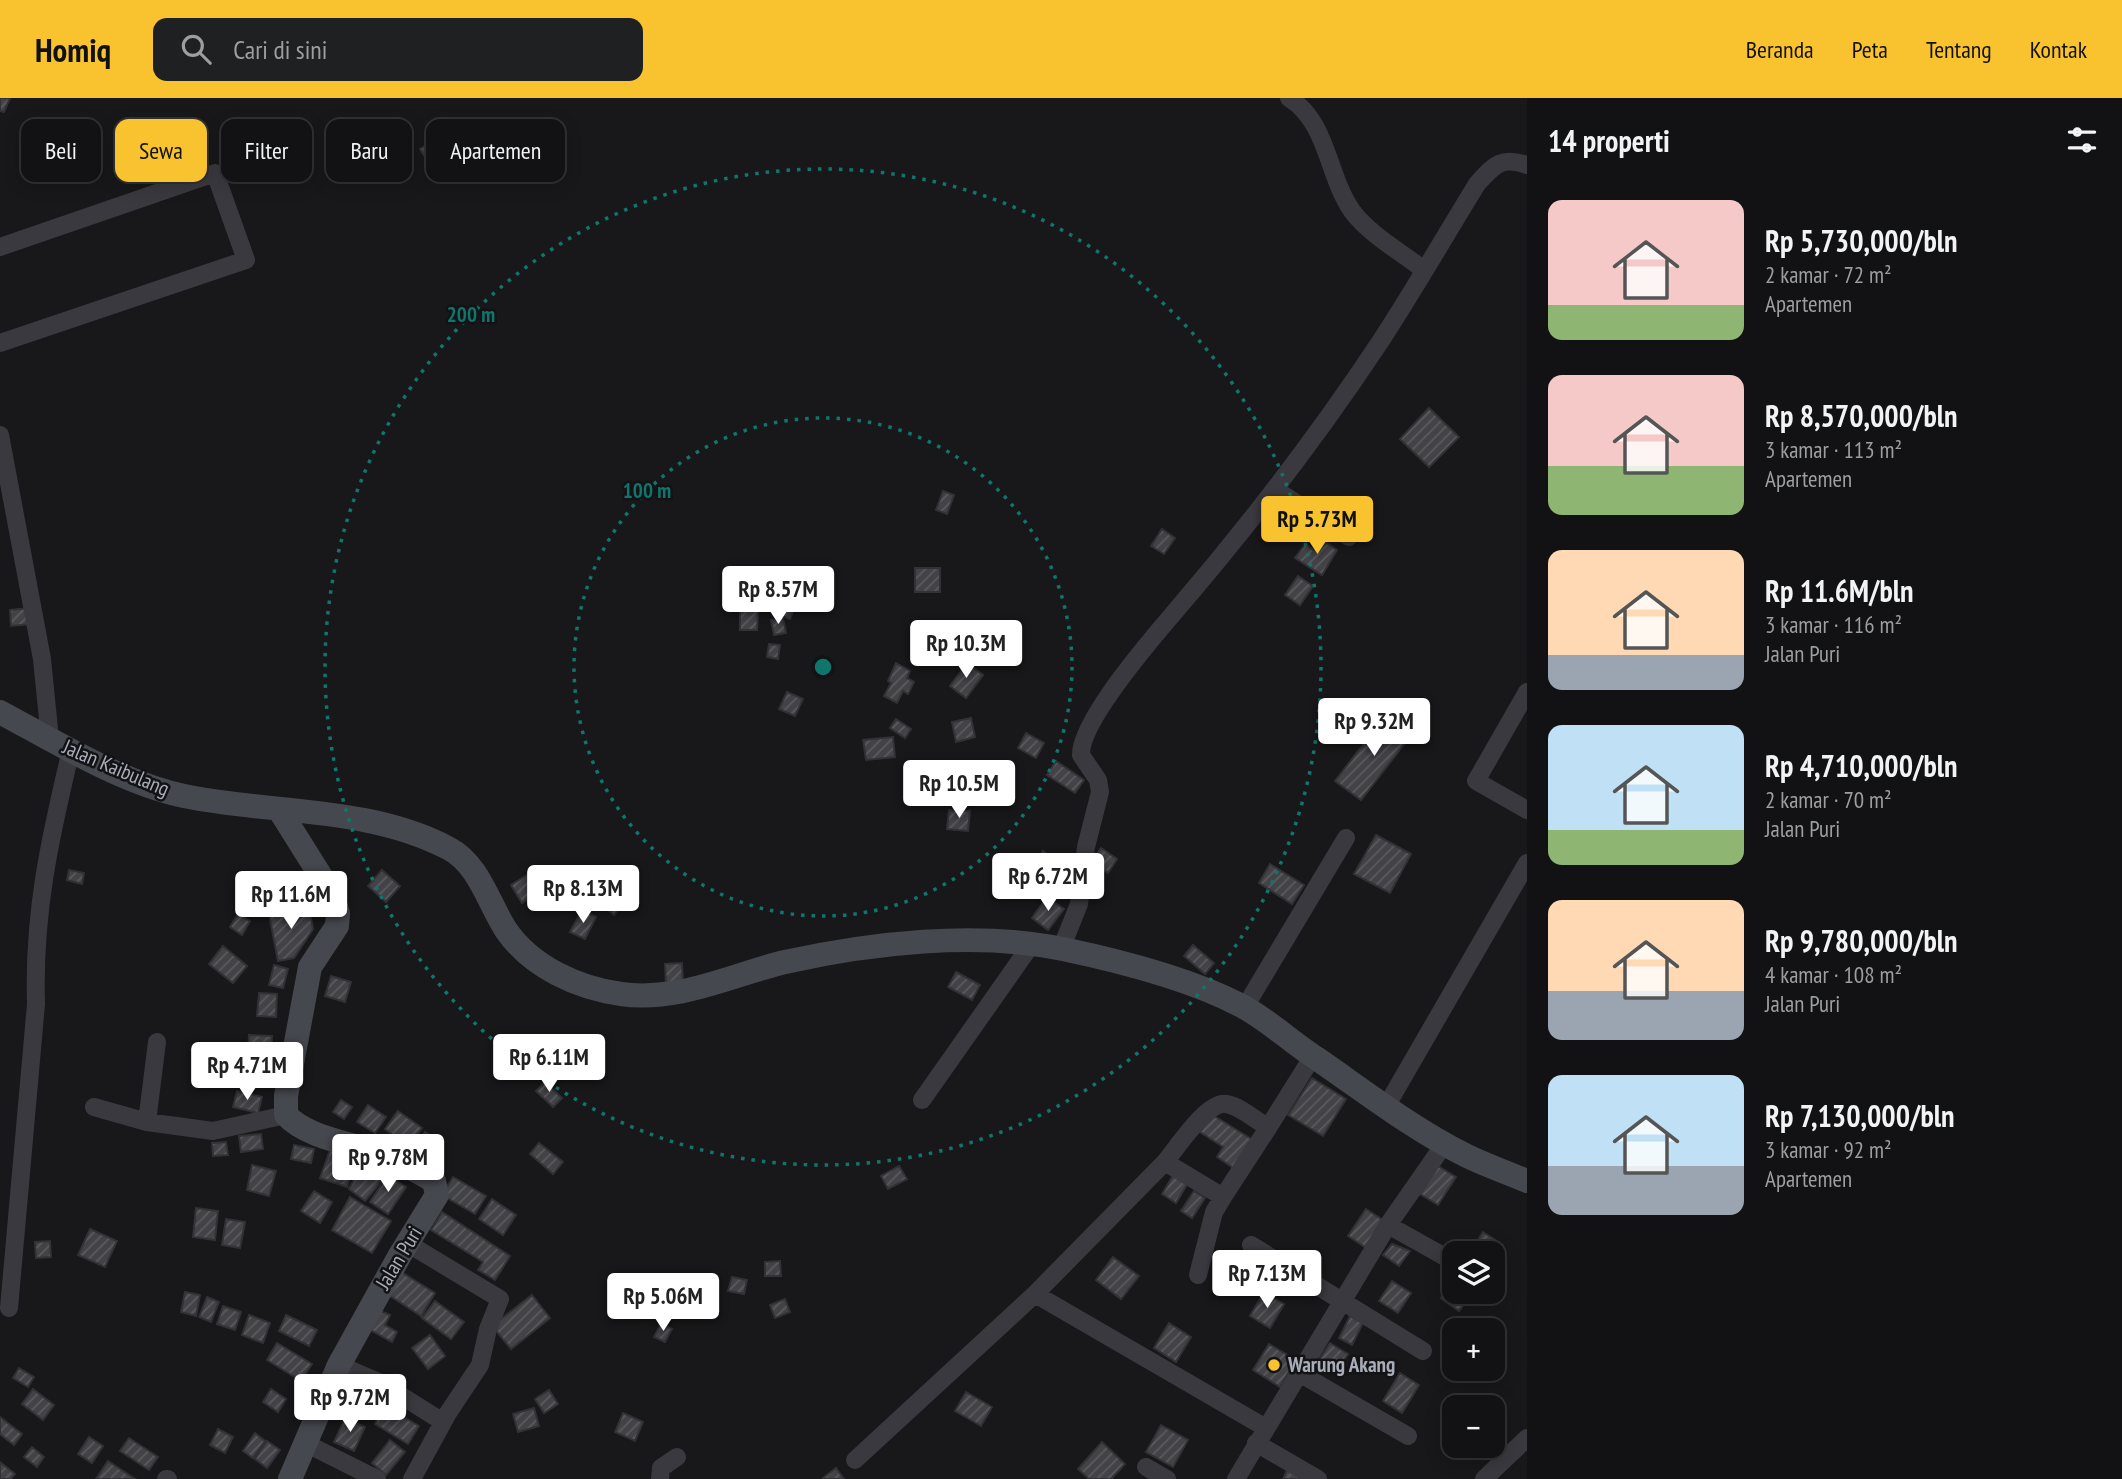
<!DOCTYPE html>
<html lang="id">
<meta charset="utf-8">
<style>
:root{--surface:#121214;--page:#1f2022;--text:#f1f3f6;--muted:#9c9ea0;--line:#313234;--accent:#f9c330}
body{margin:0;font-family:"PT Sans Narrow",sans-serif;background:var(--page);color:var(--text);height:100vh;display:flex;flex-direction:column;font-size:26px;white-space:nowrap}
*{box-sizing:border-box;margin:0}
p{font-size:23px;color:var(--muted)}
.icon{flex:none;width:38px;height:38px;fill:none;stroke:currentColor;stroke-width:2;stroke-linecap:round;stroke-linejoin:round}
.map{position:relative;flex:1;overflow:hidden}
.panel{display:flex;flex-direction:column;background:var(--surface);width:595px}
.panel>*{flex:none}
.guide{position:absolute;left:21px;top:21px;width:665px;height:63px;display:flex;gap:14px}
.fabs{position:absolute;left:1442px;top:1143px;display:grid;gap:14px}
.fabs a{display:grid;place-items:center;width:63px;height:63px;border-radius:14px;background:var(--surface);box-shadow:0 4px 18px #0003,0 0 0 2px var(--line);font-size:35px}
.price{position:absolute;translate:-50% -60px;padding:0 16px;border-radius:7px;background:#fff;color:#222;font-size:23px;line-height:46px;filter:drop-shadow(0 2px 4px #0008)}
.price::after{content:'';position:absolute;left:50%;top:42px;width:21px;height:16px;margin-left:-10px;background:inherit;clip-path:polygon(0 0,100% 0,50% 100%)}
.price.selected{background:var(--accent);color:#111}
ul{padding:0;list-style:none}
li{display:flex;align-items:center;gap:21px;height:175px;padding:0 21px}
li span{display:grid;place-items:center;flex:none;width:196px;height:140px;border-radius:14px;color:#555}
li>.icon{margin-inline-start:auto}
span .icon{width:84px;height:84px;fill:#fffc;stroke-width:1}
li b{font-size:30px}
h2{display:flex;justify-content:space-between;align-items:center;height:84px;padding:0 21px;font-size:30px}
.pill{padding:0 24px;border-radius:14px;background:var(--surface);box-shadow:0 4px 18px #0003,0 0 0 2px var(--line);font-size:24px;line-height:63px}
.pill.selected{background:var(--accent);color:#111}
header{display:flex;align-items:center;gap:42px;box-sizing:border-box;height:98px;padding:0 35px;background:var(--accent);color:#111}
header strong{font-size:33px}
nav{display:flex;gap:38px;margin-inline-start:auto;font-size:24px}
.search{width:490px;height:63px;background:var(--page);display:flex;align-items:center;gap:18px;box-sizing:border-box;padding:0 24px;border-radius:14px;color:var(--muted);font-size:26px}
main{display:flex;flex:1;min-height:0}
.map>svg:first-child{display:block}
.building{fill:url(#building-hatch);stroke:#323236;stroke-width:2}
.lines{fill:none;stroke-linecap:round;stroke-linejoin:round}
.street{stroke:#39393f;stroke-width:18}
.secondary{stroke:#46484f;stroke-width:24}
.ring{fill:none;stroke:#0f766e;stroke-width:3.5;stroke-dasharray:3.5 7}
.poi-dot{fill:#f9c330;stroke:#131315;stroke-width:2.5}
.labels{text-anchor:middle;stroke-width:5;stroke-linejoin:round;paint-order:stroke}
.street-label{font-size:21px;fill:#a9adba;stroke:#131315}
.poi-label{font-size:21px;font-weight:bold;fill:#a9adba;stroke:#131315;text-anchor:start}
.centre{fill:#0f766e;stroke:#131315;stroke-width:3.5}
.ring-label{font-size:21px;text-anchor:middle;font-weight:bold;fill:#0f766e;stroke:#131315;stroke-width:5;stroke-linejoin:round;paint-order:stroke}
</style>
<header>
<strong>Homiq</strong>
<div class="search"><svg class="icon" aria-label="search" viewBox="0 0 24 24"><circle cx="10" cy="10" r="6"/><path d="M15 15l6 6"/></svg>Cari di sini</div>
<nav><a>Beranda</a><a>Peta</a><a>Tentang</a><a>Kontak</a></nav>
</header>
<main>
<div class="map">
<svg width="1527" height="1381" viewBox="0 0 1527 1381">
<defs>
<pattern id="building-hatch" width="6" height="6" patternUnits="userSpaceOnUse" patternTransform="scale(1.75)"><rect width="6" height="6" fill="#424247"/><path d="M-1 1l2-2M0 6l6-6M5 7l2-2" fill="none" stroke="#5a5b5f"/></pattern>
</defs>
<rect width="100%" height="100%" fill="#18181a"/>
<path class="building" d="M0,0h10l-6,14 -4,-1z
M449,33l11,16 -29,19 -11,-17z
M1429,310l30,29 -30,30 -29,-28z
M943,393l11,4 -7,19 -11,-4z
M1310,422l12,7 -8,13 -12,-7z
M1162,431l13,9 -11,16 -13,-8z
M1321,441l16,11 -15,25 -27,-17 10,-14 9,6z
M915,470h25v24h-25z
M1298,478l15,10 -13,19 -15,-10z
M784,502l12,4 -6,15 -11,-4z
M30,510l1,16 -20,2 -1,-16z
M740,513h18l-1,19h-17z
M783,520l3,15 -12,2 -3,-15z
M769,546l11,1 -2,14 -11,-2z
M896,565l14,8 -3,7 7,4 -6,12 -5,-3 -6,12 -13,-7 7,-13 -3,-2z
M967,565l16,12 -17,23 -16,-12z
M787,594l16,7 -8,17 -16,-7z
M1386,617l26,19 -51,66 -26,-19z
M971,620l4,19 -19,5 -4,-20z
M896,621l15,10 -6,9 -15,-10z
M1026,635l18,10 -8,15 -18,-10z
M893,639l2,20 -29,3 -3,-20z
M1056,663l28,19 -9,13 -28,-18z
M943,684l20,1 -1,20 -20,-1z
M949,712l21,1 -2,20 -21,-2z
M1376,737l35,19 -21,39 -36,-19z
M1101,750l16,11 -9,14 -16,-11z
M1043,753l23,16 -9,14 -23,-16z
M1270,766l34,21 -12,19 -33,-21z
M69,772l15,3 -2,11 -15,-4z
M382,772l18,16 -14,16 -18,-16z
M532,774l11,18 -21,13 -11,-18z
M256,782l12,19 -16,9 -12,-18z
M616,788l13,10 -15,19 -13,-11z
M1047,799l17,12 -16,21 -16,-12z
M309,809l4,22 -19,29 -16,3 -9,-47z
M582,812l14,7 -11,22 -15,-7z
M238,816l12,7 -8,14 -12,-8z
M1193,847l21,18 -9,11 -21,-18z
M223,848l24,20 -14,17 -24,-19z
M682,865l1,20 -17,1 -1,-20z
M274,867l14,4 -5,19 -14,-3z
M956,874l24,13 -8,15 -24,-13z
M331,878l20,6 -6,20 -20,-6z
M259,895l18,1 -1,23 -19,-1z
M249,937l23,1 -1,20 -23,-1z
M1312,980l34,21 -23,37 -35,-21z
M545,984l17,16 -9,9 -17,-16z
M237,993l25,6 -4,16 -25,-6z
M341,1002l11,7 -8,12 -11,-7z
M368,1007l18,12 -11,16 -18,-11z
M398,1013l24,17 -14,19 -23,-18z
M1211,1016l42,26 -18,29 -18,-12 6,-10 -23,-15z
M425,1034l18,11 -13,22 -18,-11z
M261,1036l2,15 -22,3 -2,-16z
M226,1044l2,13 -15,1 -1,-13z
M539,1045l24,19 -10,12 -23,-20z
M294,1047l20,4 -3,14 -20,-4z
M331,1049l27,9 -11,31 -27,-9z
M363,1062l22,17 -20,24 -16,-12z
M252,1067l24,6 -7,25 -22,-6z
M899,1068l8,13 -19,10 -7,-13z
M1438,1068l18,11 -18,28 -18,-11z
M1174,1076l14,9 -12,20 -14,-9z
M388,1077l18,12 -18,27 -18,-12z
M453,1079l33,19 -11,18 -33,-19z
M314,1093l18,11 -12,21 -19,-12z
M1194,1093l11,7 -13,20 -11,-7z
M350,1099l41,24 -19,32 -40,-23z
M492,1101l24,16 -13,20 -24,-16z
M196,1110l22,3 -3,29 -22,-3z
M1366,1111l20,13 -18,27 -20,-13z
M442,1114l68,44 -15,24 -17,-10 5,-8 -52,-32z
M226,1121l19,3 -5,26 -18,-3z
M90,1131l27,12 -12,26 -27,-12z
M1483,1134l20,13 -10,17v-9h-23z
M50,1143l1,16 -15,1 -1,-16z
M1392,1146l18,7 -11,15 -16,-11z
M1113,1159l26,19 -18,23 -25,-19z
M780,1163l1,15h-16v-14z
M398,1172l37,23 -14,23 -37,-24z
M732,1179l15,3 -3,14 -16,-3z
M667,1181l19,2 -2,14 -18,-2z
M1392,1183l19,12 -13,20 -19,-12z
M1454,1183v11l17,2 -12,17 -18,-13z
M185,1194l15,3 -4,21 -15,-4z
M1264,1194l20,12 -14,24 -20,-12z
M532,1197l18,23 -39,31 -19,-23z
M207,1199l12,5 -8,20 -12,-5z
M785,1201l5,13 -15,6 -5,-13z
M435,1203l29,21 -13,17 -29,-21z
M223,1208l18,6 -6,18 -18,-6z
M378,1212l12,5 -5,10 12,7 -5,10 -23,-13z
M249,1217l21,8 -7,20 -21,-8z
M286,1217l31,15 -8,16 -30,-15z
M1350,1218l13,7 -11,22 -13,-7z
M661,1225l11,6 -7,13 -11,-5z
M1169,1225l22,14 -15,25 -22,-14z
M430,1237l15,21 -17,13 -16,-21z
M277,1245l35,21 -11,17 -34,-21z
M1330,1245l18,11 -11,17 -18,-11z
M1269,1246l27,16 -16,27 -27,-17z
M19,1270l15,9 -6,10 -15,-9z
M345,1275l16,8 -18,35 -16,-8z
M1400,1275l19,12 -17,28 -19,-12z
M33,1291l21,16 -11,15 -21,-16z
M271,1291l15,10 -8,13 -15,-10z
M549,1292l9,14 -14,9 -9,-14z
M966,1294l26,15 -11,19 -26,-15z
M386,1300l15,9 -4,6 22,13 -11,18 -33,-20z
M534,1310l5,18 -21,6 -5,-18z
M623,1315l20,9 -8,19 -20,-9z
M0,1319l22,17 -8,11 -14,-11z
M345,1320l20,9 -11,24 -20,-9z
M1161,1327l27,15 -15,27 -27,-15z
M218,1331l15,8 -8,16 -15,-8z
M255,1335l10,8 -12,17 -10,-7z
M89,1339l14,9 -11,17 -14,-9z
M129,1340l29,19 -9,13 -29,-19z
M390,1342l15,12 -19,23 -14,-12z
M267,1343l13,9 -13,18 -12,-9z
M1102,1344l23,22 -14,15h-22l-11,-10z
M32,1349l12,10 -7,10 -13,-10z
M108,1363l27,18h-39z
M0,1364l15,12 -4,5h-11z
M836,1370l8,11h-20l-1,-1z
M1287,1372l18,9h-22z"/>
<g class="lines">
<path class="street" d="M1289,0c39,24 38,77 63,113 18,24 49,41 72,59
M0,149l215,-74 31,87 -246,83
M0,337l42,224 8,80
M1276,392l73,47
M1527,594l-51,89 51,29
M1061,851l18,-45 7,-57 14,-55 -2,-12 -17,-25c-1,-33 68,-113 91,-140 75,-87 145,-178 208,-273 34,-52 65,-106 97,-158 17,-19 24,-28 50,-19
M1245,909l101,-169
M922,1002l109,-155
M1387,1007l140,-242
M94,1009l53,15 66,9 73,-16
M147,1024l10,-80
M1223,1099l45,-69
M1388,1127l66,37
M407,1145l93,56 -12,30 -8,36 -32,48 -36,66
M1251,1147l172,106
M1198,1177l16,-63 9,-15 -58,-35c12,-14 42,-61 61,-58 14,2 30,16 42,24l45,-72
M1035,1196l231,134
M9,1210l27,-304c-3,-90 14,-166 35,-254
M339,1267l42,18 62,39
M1299,1275l109,63
M1256,1345l62,36
M307,1346l70,35
M855,1362l180,-166 130,-132
M1146,1369l21,12
M166,1381h2
M660,1381l1,-11 16,-11
M1236,1381l152,-254 57,-82
M1484,1381l43,-41"/>
<path class="secondary" d="M0,614c56,30 122,71 184,84 87,18 184,10 264,52 31,16 40,54 58,82 25,37 72,58 115,64 58,8 110,-19 164,-32 86,-19 191,-31 278,-13 57,12 125,29 177,56 27,14 50,36 76,53 48,33 97,71 149,97 20,10 41,17 62,26
M280,713l52,83 6,19 -1,13 -27,41 -24,129v19c20,22 63,28 90,37 20,8 40,18 58,29l3,14 -37,60 -61,110 -49,114"/>
</g>
<g class="ring">
<circle cx="823" cy="569" r="249"/>
<circle cx="823" cy="569" r="498"/>
</g>
<circle class="poi-dot" cx="1274" cy="1267" r="7"/>
<g class="labels">
<g class="street-label">
<text transform="translate(116 670) rotate(23)" y="7">Jalan Kaibulang</text>
<text transform="translate(399 1160) rotate(-59)" y="7">Jalan Puri</text>
</g>
<g class="poi-label">
<text x="1288" y="1274">Warung Akang</text>
</g>
</g>
<circle cx="823" cy="569" r="10" class="centre"/>
<g class="ring-label">
<text x="471" y="224">200 m</text>
<text x="647" y="400">100 m</text>
</g>
</svg>
<div class="fabs">
<a><svg class="icon" aria-label="layers" viewBox="0 0 24 24"><path d="M12 4l9 5-9 5-9-5zM3 14l9 5 9-5"/></svg></a>
<a>+</a>
<a>−</a>
</div>
<b class="price selected" style="left:1317px;top:458px">Rp 5.73M</b>
<b class="price" style="left:778px;top:528px">Rp 8.57M</b>
<b class="price" style="left:966px;top:582px">Rp 10.3M</b>
<b class="price" style="left:1374px;top:660px">Rp 9.32M</b>
<b class="price" style="left:959px;top:722px">Rp 10.5M</b>
<b class="price" style="left:1048px;top:815px">Rp 6.72M</b>
<b class="price" style="left:583px;top:827px">Rp 8.13M</b>
<b class="price" style="left:291px;top:833px">Rp 11.6M</b>
<b class="price" style="left:549px;top:996px">Rp 6.11M</b>
<b class="price" style="left:247px;top:1004px">Rp 4.71M</b>
<b class="price" style="left:388px;top:1096px">Rp 9.78M</b>
<b class="price" style="left:1267px;top:1212px">Rp 7.13M</b>
<b class="price" style="left:663px;top:1235px">Rp 5.06M</b>
<b class="price" style="left:350px;top:1336px">Rp 9.72M</b>
<div class="guide">
<a class="pill">Beli</a>
<a class="pill selected">Sewa</a>
<a class="pill">Filter</a>
<a class="pill">Baru</a>
<a class="pill">Apartemen</a>
</div>
</div>
<section class="panel">
<h2>14 properti<svg class="icon" aria-label="filters" viewBox="0 0 24 24"><path d="M4 7h16M4 17h16"/><circle cx="9" cy="7" r="2"/><circle cx="15" cy="17" r="2"/></svg></h2>
<ul>
<li><span style="background:linear-gradient(#f6c9c9 75%,#8fb573 0)"><svg class="icon" aria-label="home" viewBox="0 0 24 24"><path d="M3 11l9-7 9 7M6 9v11h12V9"/></svg></span><div><b>Rp 5,730,000/bln</b><p>2 kamar · 72 m²</p><p>Apartemen</p></div></li>
<li><span style="background:linear-gradient(#f6c9c9 65%,#8fb573 0)"><svg class="icon" aria-label="home" viewBox="0 0 24 24"><path d="M3 11l9-7 9 7M6 9v11h12V9"/></svg></span><div><b>Rp 8,570,000/bln</b><p>3 kamar · 113 m²</p><p>Apartemen</p></div></li>
<li><span style="background:linear-gradient(#ffd9b3 75%,#9aa5b1 0)"><svg class="icon" aria-label="home" viewBox="0 0 24 24"><path d="M3 11l9-7 9 7M6 9v11h12V9"/></svg></span><div><b>Rp 11.6M/bln</b><p>3 kamar · 116 m²</p><p>Jalan Puri</p></div></li>
<li><span style="background:linear-gradient(#bfe0f5 75%,#8fb573 0)"><svg class="icon" aria-label="home" viewBox="0 0 24 24"><path d="M3 11l9-7 9 7M6 9v11h12V9"/></svg></span><div><b>Rp 4,710,000/bln</b><p>2 kamar · 70 m²</p><p>Jalan Puri</p></div></li>
<li><span style="background:linear-gradient(#ffd9b3 65%,#9aa5b1 0)"><svg class="icon" aria-label="home" viewBox="0 0 24 24"><path d="M3 11l9-7 9 7M6 9v11h12V9"/></svg></span><div><b>Rp 9,780,000/bln</b><p>4 kamar · 108 m²</p><p>Jalan Puri</p></div></li>
<li><span style="background:linear-gradient(#bfe0f5 65%,#9aa5b1 0)"><svg class="icon" aria-label="home" viewBox="0 0 24 24"><path d="M3 11l9-7 9 7M6 9v11h12V9"/></svg></span><div><b>Rp 7,130,000/bln</b><p>3 kamar · 92 m²</p><p>Apartemen</p></div></li>
</ul>
</section>
</main>
